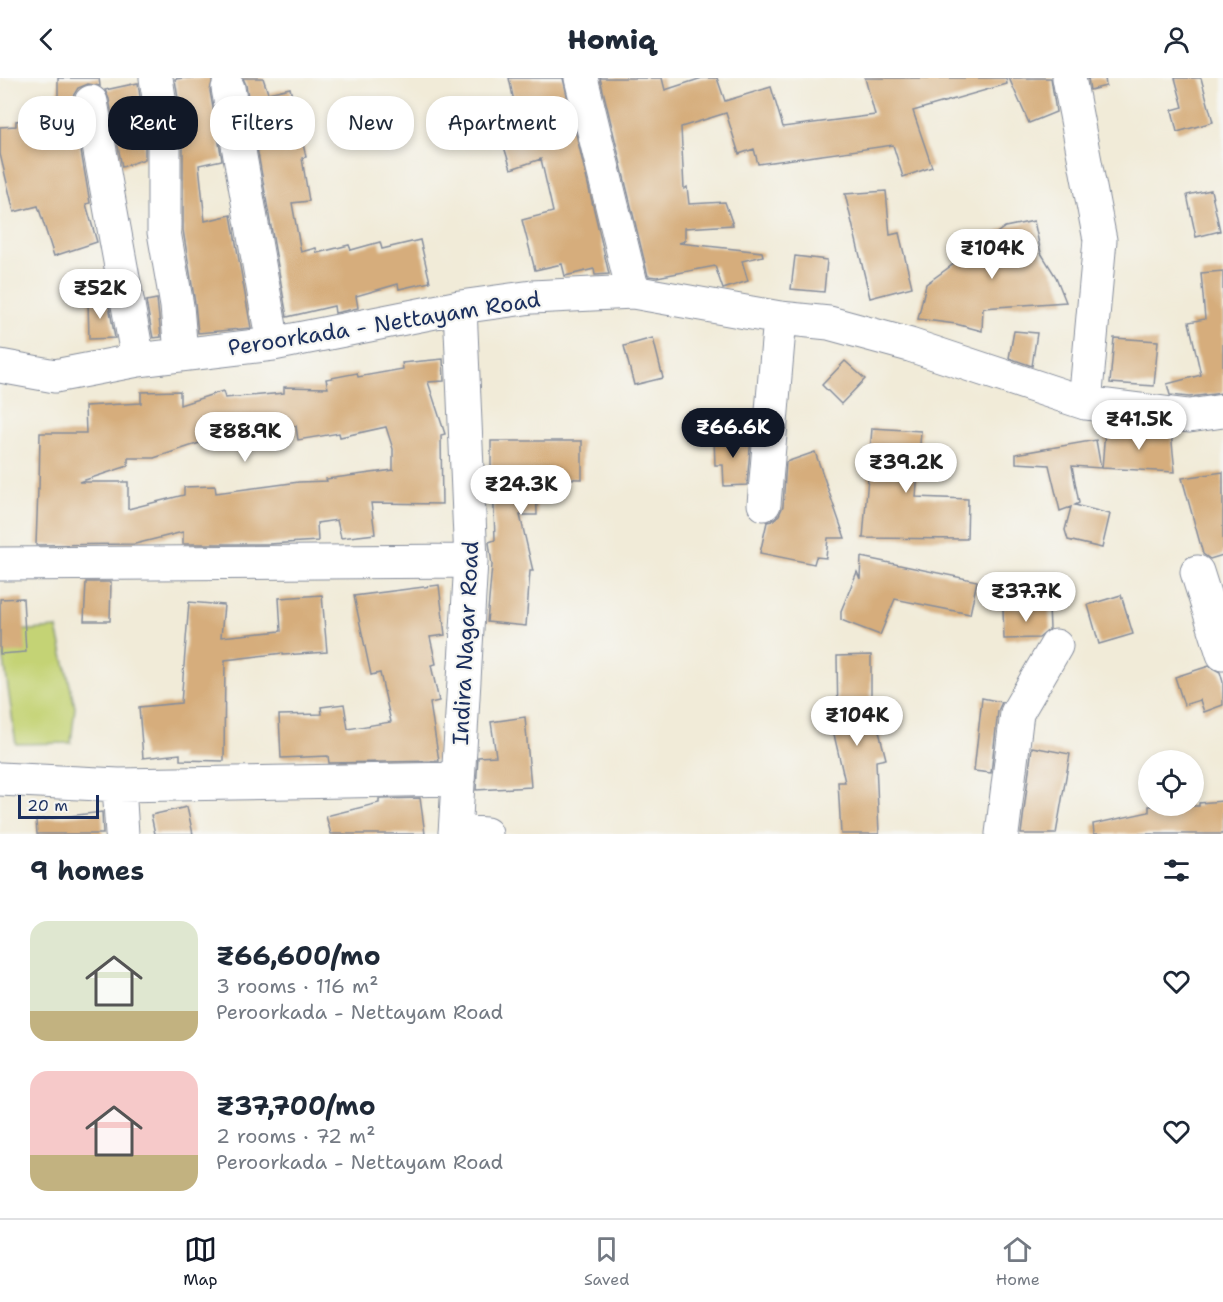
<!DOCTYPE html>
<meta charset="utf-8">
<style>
:root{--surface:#fff;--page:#f6f6f7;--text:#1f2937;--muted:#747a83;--line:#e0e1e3;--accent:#111827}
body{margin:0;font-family:"Shantell Sans",sans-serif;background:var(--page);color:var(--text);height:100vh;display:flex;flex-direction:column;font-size:22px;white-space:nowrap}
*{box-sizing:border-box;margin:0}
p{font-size:20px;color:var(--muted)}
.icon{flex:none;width:33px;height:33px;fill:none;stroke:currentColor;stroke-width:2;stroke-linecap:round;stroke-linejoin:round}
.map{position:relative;height:756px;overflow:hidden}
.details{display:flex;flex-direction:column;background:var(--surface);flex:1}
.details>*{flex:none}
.hud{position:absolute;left:18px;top:18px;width:600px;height:54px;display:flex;gap:12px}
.buttons{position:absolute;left:1138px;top:672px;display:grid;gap:12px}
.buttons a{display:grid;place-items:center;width:66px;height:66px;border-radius:50%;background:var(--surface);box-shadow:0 3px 9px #0003;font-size:30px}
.scale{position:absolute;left:18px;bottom:15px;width:81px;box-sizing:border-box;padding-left:6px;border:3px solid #1b2f5e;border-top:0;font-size:16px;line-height:21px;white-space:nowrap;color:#1b2f5e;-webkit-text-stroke:4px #f6f6f2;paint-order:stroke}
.price{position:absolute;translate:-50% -51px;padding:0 14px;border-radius:21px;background:#fff;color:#222;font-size:20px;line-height:39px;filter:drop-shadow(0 2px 3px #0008)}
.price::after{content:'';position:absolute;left:50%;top:36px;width:18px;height:14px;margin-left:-9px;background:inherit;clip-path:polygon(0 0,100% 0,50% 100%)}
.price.on{background:var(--accent);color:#fff}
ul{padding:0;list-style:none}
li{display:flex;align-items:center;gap:18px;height:150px;padding:0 30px}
li span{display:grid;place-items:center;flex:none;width:168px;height:120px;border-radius:18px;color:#555}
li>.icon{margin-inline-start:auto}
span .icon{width:72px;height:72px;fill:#fffc;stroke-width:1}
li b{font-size:26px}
h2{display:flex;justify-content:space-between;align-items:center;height:72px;padding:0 30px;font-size:26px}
.chip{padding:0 21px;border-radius:24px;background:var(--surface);box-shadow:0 3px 9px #0003;font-size:21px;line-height:54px}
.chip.on{background:var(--accent);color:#fff}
header{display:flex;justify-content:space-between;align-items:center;height:78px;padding:0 30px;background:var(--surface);font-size:27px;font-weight:800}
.dock{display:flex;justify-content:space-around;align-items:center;height:84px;border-top:2px solid var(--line);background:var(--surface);font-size:16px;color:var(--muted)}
.dock a{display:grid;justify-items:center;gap:3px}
.dock .on{color:var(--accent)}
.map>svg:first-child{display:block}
.green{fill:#c4d375;stroke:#70816a;stroke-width:1.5}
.building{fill:#d6ad7c;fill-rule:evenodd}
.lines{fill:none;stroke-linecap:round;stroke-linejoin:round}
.minor-casing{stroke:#868d9b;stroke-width:35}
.minor{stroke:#fff;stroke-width:33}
.labels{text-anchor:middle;stroke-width:4.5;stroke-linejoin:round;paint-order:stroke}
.street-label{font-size:22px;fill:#1b2f5e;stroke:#f6f6f2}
</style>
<header><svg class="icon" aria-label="back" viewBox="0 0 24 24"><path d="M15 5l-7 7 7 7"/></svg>Homiq<svg class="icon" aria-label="person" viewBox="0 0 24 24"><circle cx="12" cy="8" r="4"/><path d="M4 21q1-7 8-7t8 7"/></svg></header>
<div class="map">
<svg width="1223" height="756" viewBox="0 0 1223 756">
<rect width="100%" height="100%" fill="#f6f6f2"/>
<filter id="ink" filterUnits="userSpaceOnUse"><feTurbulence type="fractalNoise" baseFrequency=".0167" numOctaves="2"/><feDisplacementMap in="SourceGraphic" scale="12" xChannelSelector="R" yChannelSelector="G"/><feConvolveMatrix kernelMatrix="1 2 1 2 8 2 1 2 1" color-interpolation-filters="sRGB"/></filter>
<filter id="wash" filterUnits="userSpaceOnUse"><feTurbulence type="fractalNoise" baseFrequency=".008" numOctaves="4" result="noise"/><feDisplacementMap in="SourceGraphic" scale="24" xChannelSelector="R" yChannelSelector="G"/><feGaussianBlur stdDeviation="1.35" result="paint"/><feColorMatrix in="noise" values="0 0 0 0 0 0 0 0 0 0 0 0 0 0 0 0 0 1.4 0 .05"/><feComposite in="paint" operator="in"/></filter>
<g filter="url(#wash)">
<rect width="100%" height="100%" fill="#f1ebd8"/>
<path class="green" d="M57,550l18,79 -4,36 -55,1 -16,-112z"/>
<g id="blocks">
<path class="building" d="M58,0h41l1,8 -12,-2 -10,4 -5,8v9l17,98 -4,1 11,38 -43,14 -16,-50 -24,6 -14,-58v-27l16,-1v-5l42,-6z
M183,0h30l-3,13 12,69 -23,5 6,56 26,-6 20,113 -53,5 -3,-30 -12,-73v-99l-8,-52z
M243,0h20l5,15 22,-5 16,69 -4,1 7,43 -17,2 9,49 15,-4 1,5 32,-8 2,5 29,-8 2,7 38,-9 10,42 -31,7 -1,-5 -42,12 2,12 -23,5 -1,-7 -47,11 -41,-232z
M509,0h54l46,196 -14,1 -1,-6 -29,7 -3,-12 -27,6 -13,-50 31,-8 -12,-53 -30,10 -12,-38 20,-6z
M600,0h62l3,12 37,-12h15l8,23 46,-14 12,40 92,-12 -10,-37h141l1,6 -94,27 19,56 -29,10 -10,-32 -135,19 -4,-15 -15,5 -13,-41 -45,14 3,62 3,-2 2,17 36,-2 8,23 -48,3v13l-6,2 83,9 1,4 -21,5 6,20 -25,8 -8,-23 -58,11 -9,-1z
M1009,0h42l5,34 -27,11z
M1088,0h17l1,8 -16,4z
M1175,0h26l12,44 -36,10 -5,-22 11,-3z
M138,5l7,49v27l-23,8 -13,-68 -4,-9z
M1211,112l9,41 -24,6 -9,-42z
M886,113l4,44 9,-2 13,54 -42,11 -25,-104z
M1034,143l7,32 15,24 10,25 -83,6 -1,23 -26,-7 -38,-5 8,-35 79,-57z
M795,178l32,4 -3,32 -33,-3z
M1223,193v122l-34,4 -19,-2 -3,-11 34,-9 -12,-53 16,-3 -4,-46z
M157,221l4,38 -8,1 -7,-37z
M108,222l7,38 -26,1 -1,-38z
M1014,253l23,2 -5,33 -23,-8z
M653,260l10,40 -29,7 -10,-39z
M1114,260l44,3 -4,45 -44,-3z
M443,281l1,22 -16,1 17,52 -4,1 1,69 -71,-1 4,31 -34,4 -4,-18 -20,3 1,18 -49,3h-86v-12l-48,12 -99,1 2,-56h1l1,-56h46l-1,-27 56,-3v-11l39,-1v14l43,-14 2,7 59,-5v-6l44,1 -2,-9 31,-6 1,4 45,-8 -1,-6zM296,348l2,14 41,-7 1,4 46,-10 7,22v21l-67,9 1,2 -28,1 -83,11 -1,-7 -31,1v8l-56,14v-27h-49l49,-16v-8h26l88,-29z
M845,283l20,18 -24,25 -19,-19z
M872,350l49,3 -5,66 52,2 -1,40 -104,-1z
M1105,353l66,2 4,39 -73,-4z
M751,358l-4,49 -23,1 -1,-21h-8l-1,-28z
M1096,362l5,28 -29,-2 7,37 -4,2 35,9 -8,34 -34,-8 -3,-10 6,-23 -11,4 -11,-46 -33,-2v-9z
M491,363h91v38l-46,-1 1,37h-17l13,56h-3l-4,55 -39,-4 5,-57 -3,-23 6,-2 -2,-62h-2z
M815,374l30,86h-17l-2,20 -10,-1 -2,7 -54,-11 7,-31 5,-1 7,-6 4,-9 3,-44z
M1223,394v83l-13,4 -7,-5 -21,-76z
M861,479l116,24 -7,33 -75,-15 -15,36 -39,-15v-9l16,-39 3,7z
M86,504h25l-1,39h-26z
M439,507l6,50 -15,2 6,27 -5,1 8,36 -9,2 9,58 -110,2 -1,-7 -47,2 -2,-43 43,-1 -1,-7 23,-3 4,25 43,-7 -11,-49 -9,2 -17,-79z
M322,517l5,57 -44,3v-2l-58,7 -1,101 -44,-1v-6l-37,4 -4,-51 42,-4 8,-101 35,3 -3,32 60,-6 -2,-33z
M1121,517l12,39 -34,10 -11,-39z
M23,520l3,54 -26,2v-55z
M1049,529l1,22 -11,9 -35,1 -1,-31z
M871,577v45l15,59 -10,2 3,73h-38l-3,-52h7l-13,-56 6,-2 -1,-68z
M1209,588l11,6 3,10v23l-19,7 -4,-12 -16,5 -9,-28z
M982,620l20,4 -4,9 -7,62 -17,-2z
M525,639l6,70 -55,3 2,-33 18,-1 -5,-34z
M1032,669l38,7 -14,80h-35z
M420,720l5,36h-94l-5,-18 53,-13v-4z
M1223,723v33h-129l-1,-10 56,-12v-6h50v-3z
M187,729l6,27h-38l-4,-19z
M102,734l1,22h-66l-1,-14z"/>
</g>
</g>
<g filter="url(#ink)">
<use href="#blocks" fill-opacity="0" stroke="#868d9b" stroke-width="1.5"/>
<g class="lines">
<defs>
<path id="minor" d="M156,0l8,53v101l13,74 4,48
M581,0l52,214
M1069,0l31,162 -15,163
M228,10l45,256
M91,24l47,258
M0,288l55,10 83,-16 135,-16 187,-37 72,-10 101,-5 147,26 49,5 81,22 175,58 104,13 34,-5
M764,426l16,-186
M0,486l471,-3
M1197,494l26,82
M0,701l119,6 3,49
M119,707l339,-6
M455,754l31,2
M455,756l16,-273 -11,-254
M1002,756l15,-121 39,-67"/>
</defs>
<use href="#minor" class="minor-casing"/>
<use href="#minor" class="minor"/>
</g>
</g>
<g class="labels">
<g class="street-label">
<text transform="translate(384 245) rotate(-9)" y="8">Peroorkada - Nettayam Road</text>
<text transform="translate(465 565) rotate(-87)" y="8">Indira Nagar Road</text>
</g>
</g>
</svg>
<div class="buttons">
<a><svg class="icon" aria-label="locate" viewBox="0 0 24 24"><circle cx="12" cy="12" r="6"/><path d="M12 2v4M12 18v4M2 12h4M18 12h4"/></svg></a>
</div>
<div class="scale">20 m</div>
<b class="price" style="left:992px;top:202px">₹104K</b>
<b class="price" style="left:100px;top:242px">₹52K</b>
<b class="price" style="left:1139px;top:373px">₹41.5K</b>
<b class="price on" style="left:733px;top:381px">₹66.6K</b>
<b class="price" style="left:245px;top:385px">₹88.9K</b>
<b class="price" style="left:906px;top:416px">₹39.2K</b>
<b class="price" style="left:521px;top:438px">₹24.3K</b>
<b class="price" style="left:1026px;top:545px">₹37.7K</b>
<b class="price" style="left:857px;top:669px">₹104K</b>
<div class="hud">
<a class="chip">Buy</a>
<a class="chip on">Rent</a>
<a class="chip">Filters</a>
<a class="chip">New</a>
<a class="chip">Apartment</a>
</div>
</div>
<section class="details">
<h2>9 homes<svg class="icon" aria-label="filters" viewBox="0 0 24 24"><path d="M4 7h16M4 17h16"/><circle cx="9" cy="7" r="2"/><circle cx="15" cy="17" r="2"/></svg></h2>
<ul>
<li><span style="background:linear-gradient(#dfe7d0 75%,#c2b280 0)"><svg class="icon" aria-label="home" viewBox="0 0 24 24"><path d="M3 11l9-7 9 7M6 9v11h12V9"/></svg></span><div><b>₹66,600/mo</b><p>3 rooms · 116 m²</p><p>Peroorkada - Nettayam Road</p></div><svg class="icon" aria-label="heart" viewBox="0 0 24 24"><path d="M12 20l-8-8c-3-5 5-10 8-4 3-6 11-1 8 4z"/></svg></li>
<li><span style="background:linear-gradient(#f6c9c9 70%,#c2b280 0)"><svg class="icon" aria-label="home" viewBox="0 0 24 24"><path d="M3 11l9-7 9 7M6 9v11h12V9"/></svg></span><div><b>₹37,700/mo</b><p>2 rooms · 72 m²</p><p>Peroorkada - Nettayam Road</p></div><svg class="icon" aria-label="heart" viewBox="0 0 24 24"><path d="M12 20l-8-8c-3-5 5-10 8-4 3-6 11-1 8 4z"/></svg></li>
</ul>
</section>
<nav class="dock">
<a class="on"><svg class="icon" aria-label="map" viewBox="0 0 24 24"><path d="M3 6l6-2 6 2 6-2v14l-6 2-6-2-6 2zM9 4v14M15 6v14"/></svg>Map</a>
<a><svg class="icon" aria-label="saved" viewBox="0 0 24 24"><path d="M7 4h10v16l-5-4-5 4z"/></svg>Saved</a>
<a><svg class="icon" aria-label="home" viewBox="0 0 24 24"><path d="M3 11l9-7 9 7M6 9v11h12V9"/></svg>Home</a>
</nav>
